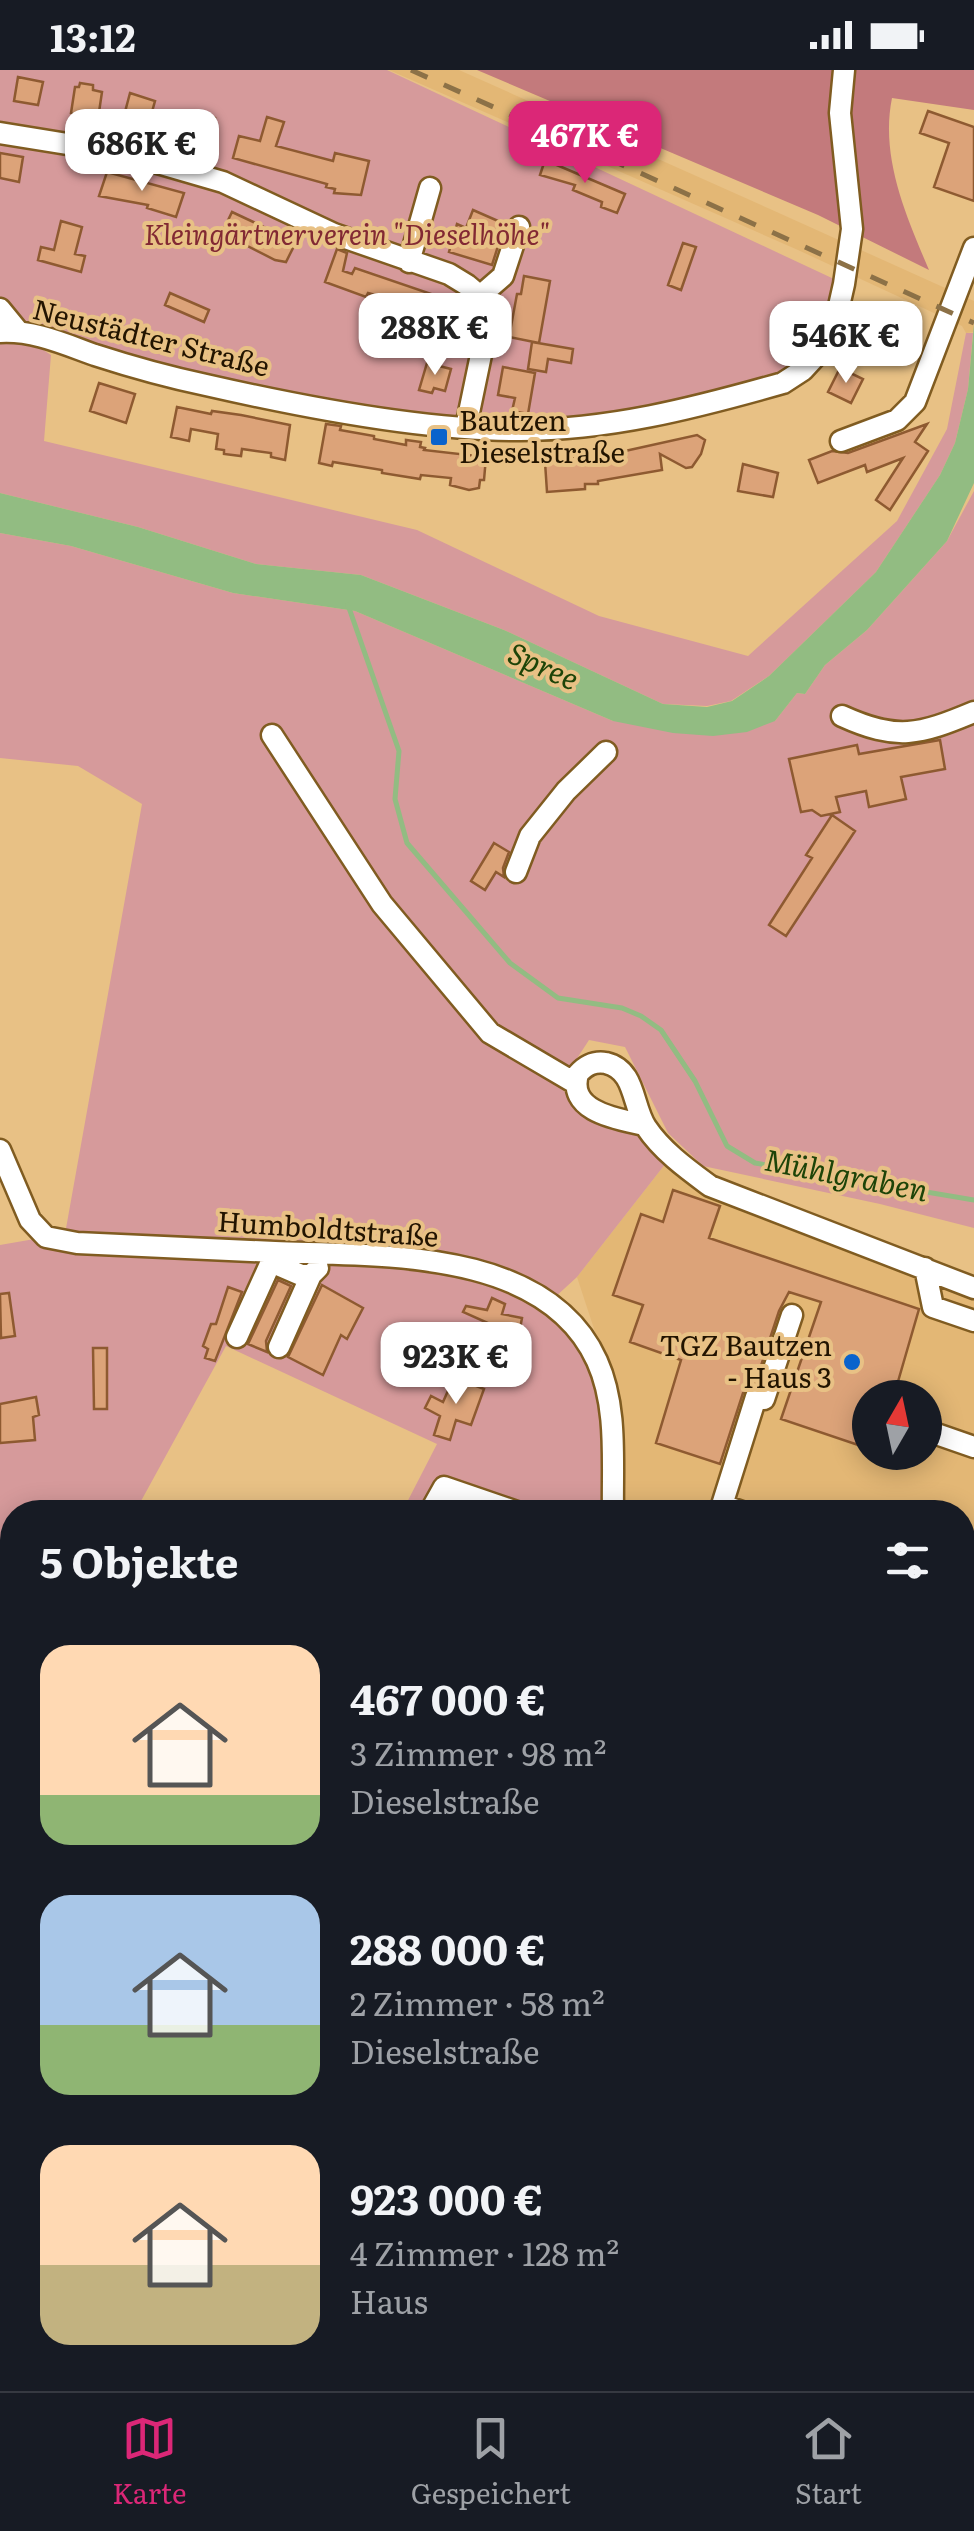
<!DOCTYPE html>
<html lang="de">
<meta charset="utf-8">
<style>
:root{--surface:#171b24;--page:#242831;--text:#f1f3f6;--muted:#9ea1a6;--line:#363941;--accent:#db2777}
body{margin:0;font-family:Literata,serif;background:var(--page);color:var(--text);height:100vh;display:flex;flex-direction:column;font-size:38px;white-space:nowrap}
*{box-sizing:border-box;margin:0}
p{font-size:32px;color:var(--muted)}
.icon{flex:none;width:55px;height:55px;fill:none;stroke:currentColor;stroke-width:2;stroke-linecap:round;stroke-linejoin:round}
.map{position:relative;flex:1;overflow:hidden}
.sheet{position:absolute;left:0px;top:1430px;width:975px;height:892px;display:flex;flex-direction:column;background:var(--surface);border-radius:40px 40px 0 0;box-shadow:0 5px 25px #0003}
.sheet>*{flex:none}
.needle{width:65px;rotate:9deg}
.tools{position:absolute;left:852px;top:1310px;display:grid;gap:20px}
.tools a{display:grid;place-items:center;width:90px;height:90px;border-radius:50%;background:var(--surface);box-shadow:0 5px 25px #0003;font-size:50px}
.price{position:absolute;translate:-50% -85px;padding:0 22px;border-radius:20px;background:#fff;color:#222;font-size:32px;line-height:65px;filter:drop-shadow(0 2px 5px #0008)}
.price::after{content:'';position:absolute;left:50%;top:60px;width:30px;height:22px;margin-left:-15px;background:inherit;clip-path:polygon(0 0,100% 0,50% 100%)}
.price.active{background:var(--accent);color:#fff}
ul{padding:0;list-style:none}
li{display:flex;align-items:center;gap:30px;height:250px;padding:0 40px}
li span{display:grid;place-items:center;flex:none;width:280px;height:200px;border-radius:30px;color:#555}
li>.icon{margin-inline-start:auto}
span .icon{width:120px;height:120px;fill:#fffc;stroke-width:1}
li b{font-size:42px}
h2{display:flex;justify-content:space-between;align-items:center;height:120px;padding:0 40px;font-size:42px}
.status{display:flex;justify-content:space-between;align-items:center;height:70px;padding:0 50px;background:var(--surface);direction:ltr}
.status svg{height:28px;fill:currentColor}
.tab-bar{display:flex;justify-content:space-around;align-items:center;height:140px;border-top:2px solid var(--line);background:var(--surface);font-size:28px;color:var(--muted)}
.tab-bar a{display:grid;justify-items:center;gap:5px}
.tab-bar .active{color:var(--accent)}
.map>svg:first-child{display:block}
.built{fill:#e3b775;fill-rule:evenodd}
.green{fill:#d69a9b}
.forest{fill:#c37a7c}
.water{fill:#92bc82}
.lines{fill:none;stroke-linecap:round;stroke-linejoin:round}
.stream{stroke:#92bc82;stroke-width:5}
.building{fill:#dca379;stroke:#8e5a31;stroke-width:2.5}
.minor-casing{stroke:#805c21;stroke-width:25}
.major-casing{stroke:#fff;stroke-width:30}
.minor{stroke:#fff;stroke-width:20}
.major{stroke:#e3c8ec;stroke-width:25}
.rail{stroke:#8c7147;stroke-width:5;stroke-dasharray:18 18;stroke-linecap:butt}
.poi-dot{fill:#0963cc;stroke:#e8c185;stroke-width:4}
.labels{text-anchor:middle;stroke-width:8;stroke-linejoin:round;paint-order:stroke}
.park-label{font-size:28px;font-style:italic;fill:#822933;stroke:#e8c185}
.street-label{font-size:28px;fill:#221400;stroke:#e8c185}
.poi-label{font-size:28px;fill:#221400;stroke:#e8c185;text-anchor:start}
.water-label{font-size:30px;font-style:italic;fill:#1d4408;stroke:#e8c185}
</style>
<div class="status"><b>13:12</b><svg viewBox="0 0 49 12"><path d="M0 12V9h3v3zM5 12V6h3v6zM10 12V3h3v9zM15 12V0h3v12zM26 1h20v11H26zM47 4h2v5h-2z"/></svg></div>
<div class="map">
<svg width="974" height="2321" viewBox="0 0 974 2321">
<rect width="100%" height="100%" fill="#e8c185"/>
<path class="built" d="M389,0h70l311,139 204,92v31l-8,1 -4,-7 -164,-76z
M666,1093l28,24 280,111v362l-11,-4 -1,-144h-338l1,-89 -48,-146zM870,1328h55v54h-55z
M0,1607l12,8v259l-12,17z
M0,2045l12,9v86l-12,17z
M963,2134l11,6v181h-242l6,-11h224z
M0,2211l12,7v92h36l-4,11h-44z
M188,2310h143l-6,11h-116z"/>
<path class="green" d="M0,0h387l447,209 -6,37 -17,38 -29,21 -124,31 -85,12 -81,5 -150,-21 -108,-19 -234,-59z
M966,263h7l-5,56 -13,54 -15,32 -64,97 -107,104 -38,25 -24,5 -44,-2 -159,-74 -143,-55 -105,-11 -118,-37 -138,-34v-154l33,4 18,12 -7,86 373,89 182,86 149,40 149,-135 50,-92z
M974,421v737l-94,-24 -177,-38 -35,-33 -43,-86 -36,-7 -30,46 22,22 57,25 28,30 -89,114 -24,22 -60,-35 -428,-30 77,-430 -64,-38 -78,-8v-225l71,13 162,47 122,18 258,110h162l22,-28 8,1 20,-29 42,-35 80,-89z
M46,1167l376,26 73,22 70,34 38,69 2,124h-203l35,-68 -211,-98 -91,166h-123v117l-12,-8v-376z
M962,1602l12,4v459l-12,-6z
M339,2310h353l-5,11h-353z"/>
<path class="forest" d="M477,0h497v40l-82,-12c-12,59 14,118 37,172l-111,-55z"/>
<path class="water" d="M974,254v159l-27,58 -80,89 -42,35 -20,29 -8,-1 -22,28 -28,11 -34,4 -40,-3 -60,-12 -258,-110 -122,-18 -162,-47 -71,-13v-40l138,34 118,37 105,11 143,55 159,74 44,3 25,-6 37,-25 107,-104 64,-97 15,-32 13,-54z"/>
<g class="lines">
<path class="stream" d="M348,535l51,146 -4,48 12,44 103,120 48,35 64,10 19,8 20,14 34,51 32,65 28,17 219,37"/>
</g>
<path class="building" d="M18,7l25,5 -5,23 -24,-4z
M80,13l13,2v5l9,2 -4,27 -27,-6 4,-26h4z
M130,23l25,8 -5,18 -25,-7z
M928,41l46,16v74l-40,-14 15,-44 -29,-10z
M201,45l14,3 -6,36 -25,-5 4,-21 11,2z
M267,47l17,5 -8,24 57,15 2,-8 34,8 -8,34 -27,-2 1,-4 -9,-2 1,-3 -94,-26 6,-22 21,5z
M0,83l23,4 -4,25 -19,-4z
M545,90l80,34 -8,19 -16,-6 1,-5 -29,-12 2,-5 -35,-10z
M107,102l77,21 -8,24 -29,-9 1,-3 -49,-9z
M473,140l32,14 -13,41 -43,-13 8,-28 9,4z
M232,142l64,30 -10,20 -11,-2 -53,-27z
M61,151l21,6 -7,27 10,2 -4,16 -43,-12 3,-13 13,3z
M683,173l13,4 -15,43 -13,-5z
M337,179l10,4 -4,18 9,3 3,-6 88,30 -6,21 -34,-11 1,-5 -36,-10 -2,4 -41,-15z
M524,206l26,5 -11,62 -30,-6 8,-43h4z
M170,223l39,17 -5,12 -39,-17z
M532,272l41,7 -2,14 -23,-4 -2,13 -18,-3z
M427,293l24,6 -6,22 -11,-3 -2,5 -13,-3z
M503,297l32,6 -7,41 -16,-3 3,-13 -17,-3z
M840,298l23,11 -12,24 -23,-11z
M99,313l36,11 -9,29 -36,-12z
M177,337l34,7 1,-3 29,4 49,10 -5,35 -14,-3v-4l-29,-4 -1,7 -17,-2v-4l-8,-1 2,-15 -27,-5 -2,12 -18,-4z
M326,354l15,2 -1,4 34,6v3l32,6v-5l15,2 -1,5 5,1 -1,2 62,7 -2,23h-4l-1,8 -10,2 -19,-5 1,-7 -30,-3 -1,4 -38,-6v-3l-49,-8 -1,4 -13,-3z
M927,354l-12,18 13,9 -38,59 -14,-10 27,-42 -36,14 -2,-7 -47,18 -9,-23 23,-9 16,2z
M697,365l8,5 -4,14 -9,13 -6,1 -26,-14 2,16 -64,11v3h-13v5l-38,3 -2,-30h7v-4h65l-1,-5z
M743,394l35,9 -5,24 -35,-6z
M940,670l5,29 -44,8 5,22 -37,8 -3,-16 -30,6 4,15 -19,4 -9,-6 -11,2 -12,-53 68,-14 2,9z
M832,745l23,16 -69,105 -17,-11 43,-67 -6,-3z
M494,773l15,9 -6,16 1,9 -8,-5 -11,18 -14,-9z
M673,1120l47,16 -11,32 210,71 -22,76 -8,5 -3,8h-16v51l-89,-30 40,-117 -32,-10 -10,19 -24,73 -12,9 -23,71 -64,-21 25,-83 -51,-18 13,-37 -30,-10 28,-81 22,8z
M278,1210l13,6 -25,55 1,11 -19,-8z
M322,1215l41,23 -16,31 -6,-4 -18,40 -35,-18z
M228,1217l14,5 -27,69 -10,-3 3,-9 -5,-3 8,-22h5z
M9,1223l6,43 -14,2 -1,-44z
M492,1228l13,6 -3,10 20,4 -3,16 -5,-2 -5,22 -16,-4 6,-22 -36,-16 3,-6 21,4z
M93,1278h14v61h-13z
M454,1307l30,12 -13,36 -15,-5 -6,20 -16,-5 6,-19 -15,-8 6,-12 12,6z
M36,1327l3,18 -6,2 2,23 -35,3v-39z"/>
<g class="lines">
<defs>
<path id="minor" d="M0,63l123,20 100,29 111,52 115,40 18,11 13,11 6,12 1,18 -21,101
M409,192l21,-74
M480,226l23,-20 16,-49
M0,239l18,22
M0,262c34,-2 64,12 95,23 37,12 73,22 111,30 92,21 214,45 308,45 93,1 181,-22 269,-47l20,-13 23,-25 8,-17 10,-44 8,-55 -12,-116 4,-43
M841,371l56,-21 18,-18 59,-154
M842,646c55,25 77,19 132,-4
M272,665l110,169 108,129 85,50
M516,802l14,-36 36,-45 40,-39
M644,1055c-26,-6 -77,-13 -66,-51 8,-9 16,-13 28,-11 30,7 26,43 40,64 16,24 41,42 64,59l264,102
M0,1080l30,70 16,17 31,6c66,3 132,6 198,9 105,4 271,-4 322,109 21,46 15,102 16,151
M925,1198l8,39 41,14
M237,1267l34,-75 30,13h10
M279,1277l32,-72 7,-7
M900,1328h7
M925,1360l49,17
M430,1442l14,-25 73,25
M742,1442l-20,-7 34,-108 8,2 28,-84
M962,1523l12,4
M962,1595l12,4
M962,1817l12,-22
M962,2153l12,6
M962,2257l12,6
M128,2310l21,11
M772,2310l22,11
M56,2321l4,-11
M710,2321l6,-11
M961,2321l13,-25"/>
<path id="major" d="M0,1593l12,9
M962,2110l12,6"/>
</defs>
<use href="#minor" class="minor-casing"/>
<use href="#major" class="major-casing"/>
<use href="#minor" class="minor"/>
<use href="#major" class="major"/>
<path class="rail" d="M411,0l563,253
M0,1647l12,11
M0,1670l9,26 -5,17
M0,1847l12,-13"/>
</g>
<g class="poi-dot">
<rect x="429" y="357" width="20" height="20" rx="5"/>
<circle cx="852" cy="1292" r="10"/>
</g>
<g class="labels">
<g class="park-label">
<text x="347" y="175">Kleingärtnerverein "Dieselhöhe"</text>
</g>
<g class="street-label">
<text transform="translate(151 268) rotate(14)" y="10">Neustädter Straße</text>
<text transform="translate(328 1159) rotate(4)" y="10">Humboldtstraße</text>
</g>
<g class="poi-label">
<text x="459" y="361">Bautzen<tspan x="459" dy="32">Dieselstraße</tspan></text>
<text x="832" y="1286" text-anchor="end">TGZ Bautzen<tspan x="832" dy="32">- Haus 3</tspan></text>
</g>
<g class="water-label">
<text transform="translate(543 597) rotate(24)" y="10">Spree</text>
<text transform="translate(846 1106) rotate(11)" y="10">Mühlgraben</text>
</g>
</g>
</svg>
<div class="tools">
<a><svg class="needle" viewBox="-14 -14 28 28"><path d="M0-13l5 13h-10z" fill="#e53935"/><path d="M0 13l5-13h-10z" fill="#9ea1a6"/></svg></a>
</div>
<b class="price active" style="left:585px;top:116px">467K €</b>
<b class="price" style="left:142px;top:124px">686K €</b>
<b class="price" style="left:435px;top:308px">288K €</b>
<b class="price" style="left:846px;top:316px">546K €</b>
<b class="price" style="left:456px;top:1337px">923K €</b>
<section class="sheet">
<h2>5 Objekte<svg class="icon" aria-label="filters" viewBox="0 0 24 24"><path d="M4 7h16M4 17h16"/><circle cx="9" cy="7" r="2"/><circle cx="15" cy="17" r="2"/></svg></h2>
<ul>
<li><span style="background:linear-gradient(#ffd9b3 75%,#8fb573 0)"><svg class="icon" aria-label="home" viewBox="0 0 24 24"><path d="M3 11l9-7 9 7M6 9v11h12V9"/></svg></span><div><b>467 000 €</b><p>3 Zimmer · 98 m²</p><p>Dieselstraße</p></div></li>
<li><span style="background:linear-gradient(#a9c7e8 65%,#8fb573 0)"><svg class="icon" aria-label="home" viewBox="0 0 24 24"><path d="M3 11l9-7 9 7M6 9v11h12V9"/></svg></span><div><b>288 000 €</b><p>2 Zimmer · 58 m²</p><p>Dieselstraße</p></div></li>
<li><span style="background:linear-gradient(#ffd9b3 60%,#c2b280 0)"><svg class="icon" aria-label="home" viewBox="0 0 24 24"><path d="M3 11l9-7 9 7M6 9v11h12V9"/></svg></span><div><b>923 000 €</b><p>4 Zimmer · 128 m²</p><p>Haus</p></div></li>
</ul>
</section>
</div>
<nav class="tab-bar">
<a class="active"><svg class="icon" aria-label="map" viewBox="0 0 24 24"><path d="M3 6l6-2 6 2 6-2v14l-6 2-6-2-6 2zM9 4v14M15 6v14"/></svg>Karte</a>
<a><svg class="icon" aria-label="saved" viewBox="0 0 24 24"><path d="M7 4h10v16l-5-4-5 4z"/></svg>Gespeichert</a>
<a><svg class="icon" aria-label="home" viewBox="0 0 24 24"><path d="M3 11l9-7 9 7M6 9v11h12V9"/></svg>Start</a>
</nav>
